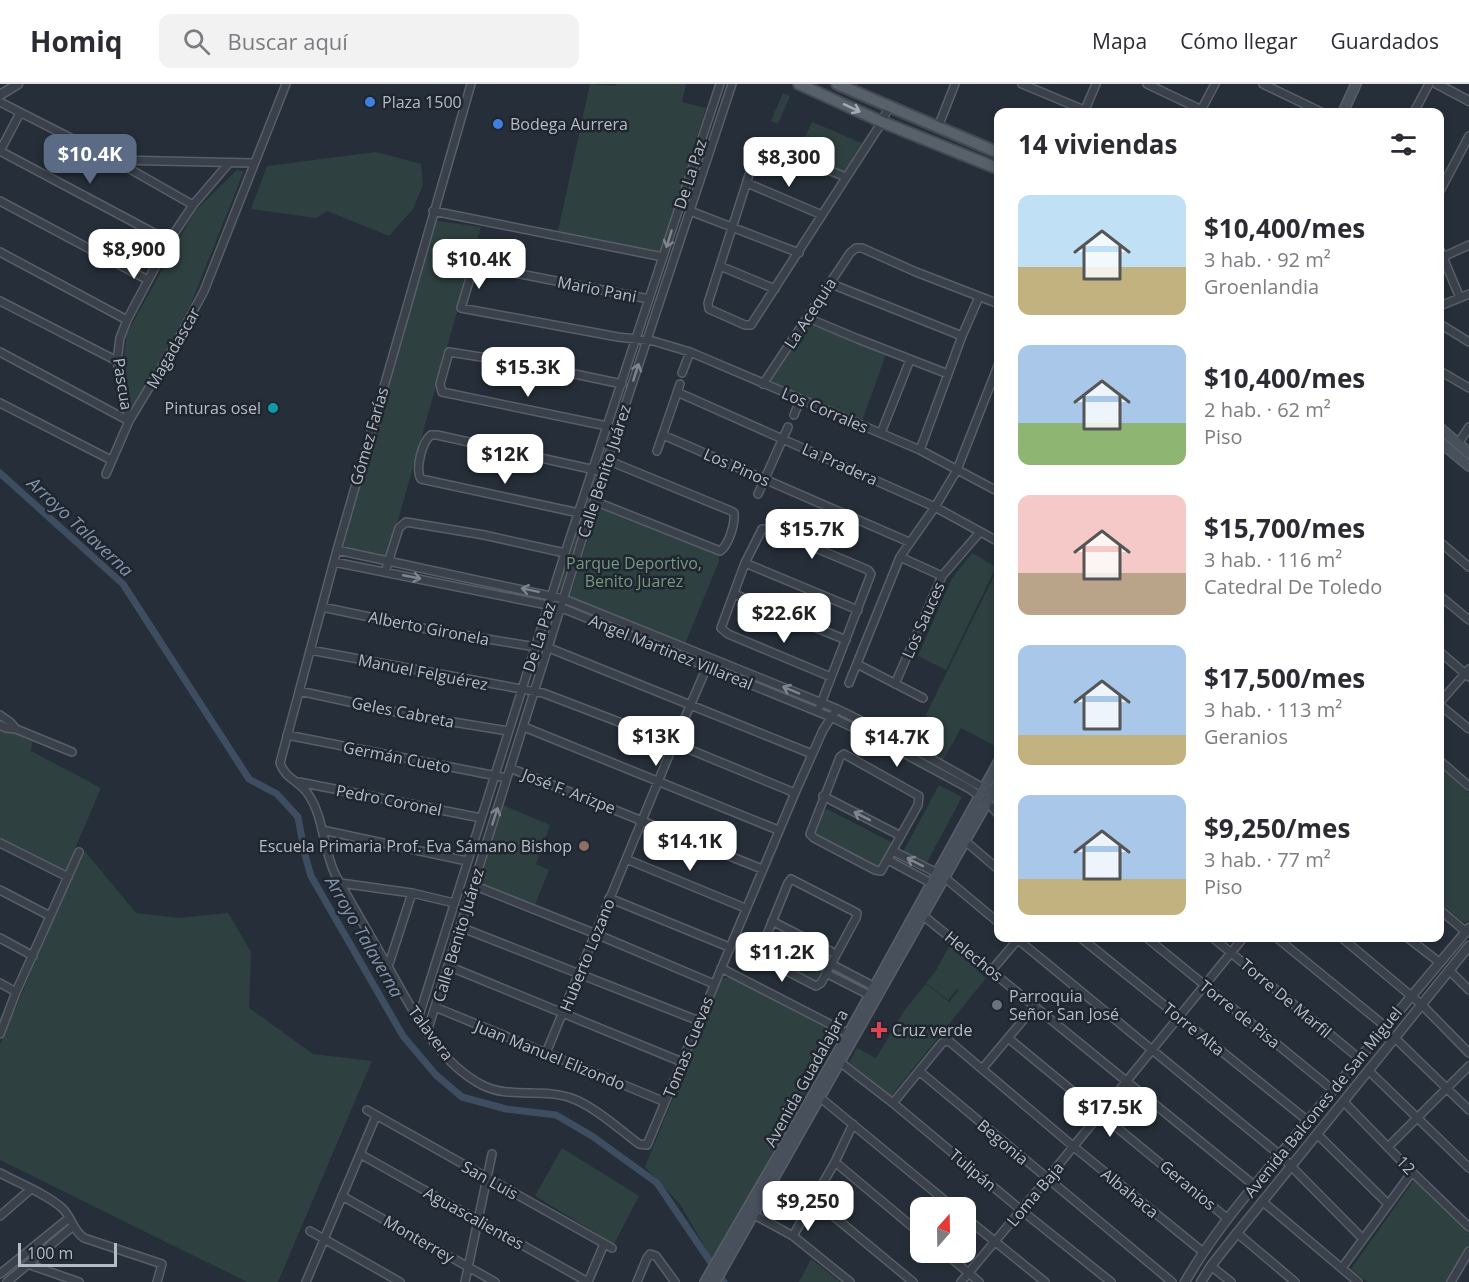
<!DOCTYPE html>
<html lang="es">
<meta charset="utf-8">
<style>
:root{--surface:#fff;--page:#f2f2f3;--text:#2b2b33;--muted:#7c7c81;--line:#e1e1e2;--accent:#5b6b85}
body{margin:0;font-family:"Open Sans",sans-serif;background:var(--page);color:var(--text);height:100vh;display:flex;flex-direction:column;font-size:22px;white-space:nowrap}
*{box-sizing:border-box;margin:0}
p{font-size:20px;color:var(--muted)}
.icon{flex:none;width:33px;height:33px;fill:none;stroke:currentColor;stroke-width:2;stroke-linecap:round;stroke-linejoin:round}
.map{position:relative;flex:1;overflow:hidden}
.side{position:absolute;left:994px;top:24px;width:450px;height:834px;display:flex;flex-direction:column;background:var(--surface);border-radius:12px;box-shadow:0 3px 9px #0003}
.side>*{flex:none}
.needle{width:39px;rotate:20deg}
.tools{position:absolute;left:910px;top:1113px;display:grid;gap:12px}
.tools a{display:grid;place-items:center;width:66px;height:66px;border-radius:12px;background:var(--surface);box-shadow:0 3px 9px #0003;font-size:30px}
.scale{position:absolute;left:18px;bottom:15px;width:99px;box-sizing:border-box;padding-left:6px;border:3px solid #b5bcc5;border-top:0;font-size:16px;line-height:21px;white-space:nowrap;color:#b5bcc5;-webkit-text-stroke:4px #1f262f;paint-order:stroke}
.price{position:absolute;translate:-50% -51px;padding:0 14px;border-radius:12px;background:#fff;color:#222;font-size:20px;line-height:39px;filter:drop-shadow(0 2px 3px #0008)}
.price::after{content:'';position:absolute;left:50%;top:36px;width:18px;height:14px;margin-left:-9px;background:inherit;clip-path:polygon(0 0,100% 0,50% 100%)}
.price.active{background:var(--accent);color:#fff}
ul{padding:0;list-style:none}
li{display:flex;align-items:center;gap:18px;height:150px;padding:0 24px}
li span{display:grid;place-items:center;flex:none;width:168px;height:120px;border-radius:12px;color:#555}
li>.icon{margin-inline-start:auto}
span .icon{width:72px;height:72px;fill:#fffc;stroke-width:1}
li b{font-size:26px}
h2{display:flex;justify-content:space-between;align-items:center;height:72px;padding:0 24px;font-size:26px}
header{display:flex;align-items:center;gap:36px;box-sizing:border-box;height:84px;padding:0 30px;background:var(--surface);border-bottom:2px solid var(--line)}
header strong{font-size:28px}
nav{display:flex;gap:33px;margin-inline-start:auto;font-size:21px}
.search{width:420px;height:54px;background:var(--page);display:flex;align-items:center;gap:15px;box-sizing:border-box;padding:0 21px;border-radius:12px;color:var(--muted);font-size:22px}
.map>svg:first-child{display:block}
.green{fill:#2e4040}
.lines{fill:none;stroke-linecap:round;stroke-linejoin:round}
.canal{stroke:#3e4d60;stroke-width:7}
.minor-casing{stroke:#585f68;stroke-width:10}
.tertiary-casing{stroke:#585f68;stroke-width:11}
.secondary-casing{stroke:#585f68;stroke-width:12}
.primary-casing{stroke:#434a53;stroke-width:14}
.minor{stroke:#3a414a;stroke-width:7}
.tertiary{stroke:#3a414a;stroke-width:8}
.secondary{stroke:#48505c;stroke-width:9}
.primary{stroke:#58606a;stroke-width:10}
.oneway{stroke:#a2aab3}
.oneway2{stroke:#7e858e}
.shop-dot{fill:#3f7fe0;stroke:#1f262f;stroke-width:2}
.culture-dot{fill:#0f9aa8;stroke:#1f262f;stroke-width:2}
.education-dot{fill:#8d6e63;stroke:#1f262f;stroke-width:2}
.worship-dot{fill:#6b7280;stroke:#1f262f;stroke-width:2}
.health-dot{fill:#e0444e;stroke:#1f262f;stroke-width:2}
.labels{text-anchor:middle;stroke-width:5;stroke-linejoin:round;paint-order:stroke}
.poi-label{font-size:16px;fill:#b5bcc5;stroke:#1f262f;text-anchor:start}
.street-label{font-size:16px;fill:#b5bcc5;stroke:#1f262f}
.park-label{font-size:16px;fill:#76987e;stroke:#1f262f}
.water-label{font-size:18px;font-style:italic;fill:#8193aa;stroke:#1f262f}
</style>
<header>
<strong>Homiq</strong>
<div class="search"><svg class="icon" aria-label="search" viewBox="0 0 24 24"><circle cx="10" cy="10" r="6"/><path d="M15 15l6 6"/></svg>Buscar aquí</div>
<nav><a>Mapa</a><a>Cómo llegar</a><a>Guardados</a></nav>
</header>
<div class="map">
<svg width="1469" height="1198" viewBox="0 0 1469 1198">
<rect width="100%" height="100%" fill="#262f39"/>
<path class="green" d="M590,0l25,2 1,-2h70l-4,18 24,6 -45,143 -8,2 -95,-22z
M783,9l7,3 -12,28 -7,-3z
M812,38l50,21 -17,28 -47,-19z
M376,68l45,12 2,21 -10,24 -24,27 -62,-25 -11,7 -65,-9 16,-43z
M237,86l7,1 -54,135 -58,108 -8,-57 3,-24 68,-122z
M438,137l43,6 -94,332 -44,-11 89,-322 2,-4z
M807,241h4l75,29 -24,67 -90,-39 -1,-3z
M595,394l4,1 -34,113 -8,-3z
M600,425l119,47v5l-34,83 -112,-43 -3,-6 27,-84z
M972,469l24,14 -50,103 -28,-14 34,-78z
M999,482v182l-38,-20 -18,32 -31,-17z
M0,645l26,6 7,5 -2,11 70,37 -36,84 -65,-33z
M1440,684l29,25v127l-2,2h-4l-23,-19z
M939,701l23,12 -37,69 -23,-12z
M503,721l47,20 -14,39 13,6 -15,37 -52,-20 -4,-4z
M827,725l64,33 1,3 -13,25 -65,-35 10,-24z
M83,765l53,64 43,5 49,-5 23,39 -2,56 64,46 59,7 -94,221h-31l-247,-122v-115z
M780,846l48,25 -12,27 -50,-25z
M950,861l36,33 -95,118 -42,-34 8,-14 19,10 30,-50 20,-24 23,18 10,-12 -2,-1 -9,11 -22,-17 9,-11z
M724,894h7l101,53 3,3v5l-122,222 -33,-57 -35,-37 76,-187z
M562,1064l77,48 -25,48 -79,-48z
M1414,1096l55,53v12l-22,37h-80l-16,-13z
M811,1175l29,23h-41z"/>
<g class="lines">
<path class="canal" d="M0,389l123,111 126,195 28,15 21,23 7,38 6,21 92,160 33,39 26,22 44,12 50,6 36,21 65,47 67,99"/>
<defs>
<path id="minor" d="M471,0l-134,466 -57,213c5,16 20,18 28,31 16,23 15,55 27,80 17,31 35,61 52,91 25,43 48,95 95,120 27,14 61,3 89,13 23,8 48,31 68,46l8,1 148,-352 28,-63 14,-21
M1022,0l67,28
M1147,0l59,28
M1263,0l58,28
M0,18l114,58 79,45
M1084,28l12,-28
M1200,28l15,-28
M1414,28l15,-28
M938,43l17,-43
M0,67l169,90
M0,67l20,-38
M115,76l139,3
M846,93l-75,-30 -6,-1 -8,4 -49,153 1,6 36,16h6l131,-203 7,-16
M747,99l75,32
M1440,107l29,-55
M0,117l148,79
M433,127l230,46
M690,127l109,42
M1440,166l20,48
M0,168l127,68
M1443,173l26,-12
M720,182l55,23
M829,199l133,53
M649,215l-175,-34 -13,43 157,29 35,4 37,11 230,98 79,42
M0,217l117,60
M1440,222l29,-12
M808,234l50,21 90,35
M1440,240l29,18
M0,268l129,69
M1440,287l29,17
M682,289l8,-21
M763,300l87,-131 6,-5h6l54,24 83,32
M677,308l258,115 64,35
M0,319l111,57
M794,331l6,-15
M129,337l-12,-60 3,-23 7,-18 42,-79 24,-36 36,-42
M607,342l-165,-34 -2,-8 9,-32 83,13 90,19
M881,349l29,-73
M663,351l246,107
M1458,360l11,-17
M920,366l42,-114 17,-39
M657,367l23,-67
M106,390l23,-53 47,-78 28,-52 82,-207
M758,410l30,-67
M594,417l126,50c9,-6 15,-27 14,-38l-3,-2 -124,-51
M579,429l-158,-34c-6,-10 1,-37 10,-44h6l167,37
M1440,458l29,25
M337,466l227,49 273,110 47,23 103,58
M900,473l42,19
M334,478l228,46 269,109 50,24 89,48 17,13 12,13
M745,479l113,47
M385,488l14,-44 7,-6 78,13 81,18
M734,510l112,46
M1440,512l29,24
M322,523l105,22 109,18
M549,564l263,106
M310,566l233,43 131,50 121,50
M1440,568l29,25
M857,580l66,34
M849,599l51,-126 35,-50 22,-37 42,-107
M895,600l47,-108 38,-44
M299,607l111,24 98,16
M1440,618l29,-33
M1440,621l29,24
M820,622l51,-132 -3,-4 -98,-41h-8l-17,34 -24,65 7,6 103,43
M0,631l10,7 6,7
M0,641l6,3 10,1 56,23
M524,643l254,103
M287,651l220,43
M844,670l75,42 -1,9 -37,66 -6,-1 -61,-32 -4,-4 30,-77z
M1440,677l29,25
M510,684l252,101
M299,698l182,36
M823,712l78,40
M322,746l145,31
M964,756l35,30
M0,759l68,34
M893,767l44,22
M626,775l119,49
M888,776l43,23
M944,793l55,46
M791,795l66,34 -1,5 -35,65 -5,3 -53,-27 -4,-5 29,-71z
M340,799l72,10 42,10
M473,801l123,49 118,50
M0,806l50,26
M609,814l120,49
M1440,826l26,22
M920,829l335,273
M772,837l64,33
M460,843l239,94
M0,854l33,18
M1016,854l264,217 83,84
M1081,854l227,183
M1147,854l186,152
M1213,854l147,121
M1277,854l109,89
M1342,854l80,67 47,48
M1408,854l31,24
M831,880l42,22
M448,882l234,96
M388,883l24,-74
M721,884l132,68
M992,886l27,-32
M1449,886l20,20
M826,889l43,22
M0,899l16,9
M435,923l230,95
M418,935l147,-466 155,-469
M427,948l180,-572 125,-376
M0,950l16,-42 63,-140
M1008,954l220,181
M1395,954l74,72
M546,969l128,-310 35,-81
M836,975l57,44 128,107 90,72
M982,985l52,-62
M919,987l253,211
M1369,987l100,97
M817,1011l137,113
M1344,1018l68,70 57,55
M893,1019l49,-60 7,-2 125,106 129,105
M367,1026l245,138
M1317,1050l71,70
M1388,1063l81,-81
M360,1070l228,128
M835,1078l86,72
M0,1089c20,11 45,20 62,35 10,9 10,22 22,30l78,26 -5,18
M342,1112l153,86
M814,1116l99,82
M1262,1117l96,81
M749,1128l44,24 57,46
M0,1132l31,-27
M966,1134l79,64
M310,1147l90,51
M1237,1149l58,49
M793,1152l42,-74 18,-38
M944,1168l35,30
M30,1181l49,17
M1211,1182l20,16
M1342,1184l70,-96
M0,1190l69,-56
M7,1198l65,-55
M306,1198l70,-166
M465,1198l27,-128
M588,1198l16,-38
M637,1198l10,-24 3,-4 6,2 19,26
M961,1198l86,-103 196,-241
M1451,1198l18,-31"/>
<path id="tertiary" d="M1437,0l32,17
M0,11l18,-11
M1185,1198c32,-56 76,-104 116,-153 56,-68 112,-135 168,-201
M1201,1198l10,-16 26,-33 232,-287"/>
<path id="secondary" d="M1343,28l13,-28
M1440,344l29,25
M1440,358l29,24
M705,1198l144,-249 150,-272
M715,1198l284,-501"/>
<path id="primary" d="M799,0l83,38 117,47
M837,0l162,69"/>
</defs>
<use href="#minor" class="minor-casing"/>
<use href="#tertiary" class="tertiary-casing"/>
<use href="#secondary" class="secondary-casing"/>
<use href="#primary" class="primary-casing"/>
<use href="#minor" class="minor"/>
<use href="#tertiary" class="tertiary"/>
<use href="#secondary" class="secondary"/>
<use href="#primary" class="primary"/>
</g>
<defs><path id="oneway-shaft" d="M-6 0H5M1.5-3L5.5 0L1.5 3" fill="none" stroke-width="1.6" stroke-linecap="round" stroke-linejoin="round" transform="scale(1.5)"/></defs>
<use class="oneway" href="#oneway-shaft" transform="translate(852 24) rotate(25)"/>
<g class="oneway2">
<use href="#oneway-shaft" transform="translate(669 155) rotate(107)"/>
<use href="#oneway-shaft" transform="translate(636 288) rotate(-72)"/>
<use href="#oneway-shaft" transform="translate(412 493) rotate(11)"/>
<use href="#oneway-shaft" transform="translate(530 506) rotate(-168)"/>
<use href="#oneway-shaft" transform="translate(791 606) rotate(-157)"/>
<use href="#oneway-shaft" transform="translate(495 732) rotate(-72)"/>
<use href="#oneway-shaft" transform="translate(862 732) rotate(-153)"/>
<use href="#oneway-shaft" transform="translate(915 778) rotate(-153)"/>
</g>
<g class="shop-dot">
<circle cx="370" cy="18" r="6"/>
<circle cx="498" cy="40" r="6"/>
</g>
<circle class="culture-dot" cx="273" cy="324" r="6"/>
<circle class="education-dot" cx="584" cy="762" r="6"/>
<circle class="worship-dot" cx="997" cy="921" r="6"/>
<path class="health-dot" d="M876 937h6v6h6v6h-6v6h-6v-6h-6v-6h6z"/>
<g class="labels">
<g class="poi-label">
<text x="382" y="24">Plaza 1500</text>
<text x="510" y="46">Bodega Aurrera</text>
<text x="261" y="330" text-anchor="end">Pinturas osel</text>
<text x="572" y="768" text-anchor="end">Escuela Primaria Prof. Eva Sámano Bishop</text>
<text x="1009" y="918">Parroquia<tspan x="1009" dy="18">Señor San José</tspan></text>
<text x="892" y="952">Cruz verde</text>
</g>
<g class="street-label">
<text transform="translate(690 90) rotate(-72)" y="6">De La Paz</text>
<text transform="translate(597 205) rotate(11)" y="6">Mario Pani</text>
<text transform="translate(810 229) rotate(-57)" y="6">La Acequia</text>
<text transform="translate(173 264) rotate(-60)" y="6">Magadascar</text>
<text transform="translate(123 300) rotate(81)" y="6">Pascua</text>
<text transform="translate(825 326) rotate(23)" y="6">Los Corrales</text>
<text transform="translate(369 352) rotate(-74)" y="6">Gómez Farías</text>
<text transform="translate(840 380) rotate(24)" y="6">La Pradera</text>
<text transform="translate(737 383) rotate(24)" y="6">Los Pinos</text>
<text transform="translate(604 387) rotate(-72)" y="6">Calle Benito Juárez</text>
<text transform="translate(923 536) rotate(-66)" y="6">Los Sauces</text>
<text transform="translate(429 544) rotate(11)" y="6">Alberto Gironela</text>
<text transform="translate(539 553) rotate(-72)" y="6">De La Paz</text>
<text transform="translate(671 568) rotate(22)" y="6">Angel Martinez Villareal</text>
<text transform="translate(423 588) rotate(11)" y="6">Manuel Felguérez</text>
<text transform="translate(403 628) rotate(11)" y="6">Geles Cabreta</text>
<text transform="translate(397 673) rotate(11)" y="6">Germán Cueto</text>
<text transform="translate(569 707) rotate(21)" y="6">José F. Arizpe</text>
<text transform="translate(389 716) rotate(11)" y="6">Pedro Coronel</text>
<text transform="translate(458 851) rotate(-73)" y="6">Calle Benito Juárez</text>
<text transform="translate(587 871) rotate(-68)" y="6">Huberto Lozano</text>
<text transform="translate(974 872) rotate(39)" y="6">Helechos</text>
<text transform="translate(1286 914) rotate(40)" y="6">Torre De Marfil</text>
<text transform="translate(1240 930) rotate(39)" y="6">Torre de Pisa</text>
<text transform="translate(1194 945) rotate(39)" y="6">Torre Alta</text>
<text transform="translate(431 949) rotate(53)" y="6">Talavera</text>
<text transform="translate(688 963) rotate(-68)" y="6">Tomas Cuevas</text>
<text transform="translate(550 971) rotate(22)" y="6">Juan Manuel Elizondo</text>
<text transform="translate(806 994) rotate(-61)" y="6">Avenida Guadalajara</text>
<text transform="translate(1323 1018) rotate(-51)" y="6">Avenida Balcones de San Miguel</text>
<text transform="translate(1003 1058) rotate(40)" y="6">Begonia</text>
<text transform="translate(1406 1081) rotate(46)" y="6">12</text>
<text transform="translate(973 1086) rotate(40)" y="6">Tulipán</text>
<text transform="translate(490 1096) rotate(29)" y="6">San Luis</text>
<text transform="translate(1188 1101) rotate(40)" y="6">Geranios</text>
<text transform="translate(1130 1109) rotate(39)" y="6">Albahaca</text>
<text transform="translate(1035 1110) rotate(-50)" y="6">Loma Baja</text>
<text transform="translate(474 1134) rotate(29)" y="6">Aguascalientes</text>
<text transform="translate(419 1155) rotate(30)" y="6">Monterrey</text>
</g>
<g class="park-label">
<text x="634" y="485">Parque Deportivo,<tspan x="634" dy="18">Benito Juarez</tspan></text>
</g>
<g class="water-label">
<text transform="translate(80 443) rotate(43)" y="6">Arroyo Talaverna</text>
<text transform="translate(364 853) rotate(60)" y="6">Arroyo Talaverna</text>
</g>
</g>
</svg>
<div class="tools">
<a><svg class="needle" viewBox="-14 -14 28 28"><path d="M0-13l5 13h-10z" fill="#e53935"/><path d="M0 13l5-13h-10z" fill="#7c7c81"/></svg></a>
</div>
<div class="scale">100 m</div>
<b class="price active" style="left:90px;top:101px">$10.4K</b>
<b class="price" style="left:789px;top:104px">$8,300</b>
<b class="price" style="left:134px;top:196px">$8,900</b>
<b class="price" style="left:479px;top:206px">$10.4K</b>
<b class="price" style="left:528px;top:314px">$15.3K</b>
<b class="price" style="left:505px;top:401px">$12K</b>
<b class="price" style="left:812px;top:476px">$15.7K</b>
<b class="price" style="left:784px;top:560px">$22.6K</b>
<b class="price" style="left:656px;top:683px">$13K</b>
<b class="price" style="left:897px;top:684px">$14.7K</b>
<b class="price" style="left:690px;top:788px">$14.1K</b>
<b class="price" style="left:782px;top:899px">$11.2K</b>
<b class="price" style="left:1110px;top:1054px">$17.5K</b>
<b class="price" style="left:808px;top:1148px">$9,250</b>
<section class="side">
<h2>14 viviendas<svg class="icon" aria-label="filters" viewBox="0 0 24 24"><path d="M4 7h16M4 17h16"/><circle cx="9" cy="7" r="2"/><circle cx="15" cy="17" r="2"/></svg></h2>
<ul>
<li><span style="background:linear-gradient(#bfe0f5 60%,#c2b280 0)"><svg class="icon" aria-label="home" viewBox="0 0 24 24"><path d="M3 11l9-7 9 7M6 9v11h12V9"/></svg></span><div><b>$10,400/mes</b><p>3 hab. · 92 m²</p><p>Groenlandia</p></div></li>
<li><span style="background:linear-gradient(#a9c7e8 65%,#8fb573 0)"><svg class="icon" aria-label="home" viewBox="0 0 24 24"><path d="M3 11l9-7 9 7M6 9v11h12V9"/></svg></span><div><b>$10,400/mes</b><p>2 hab. · 62 m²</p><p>Piso</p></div></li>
<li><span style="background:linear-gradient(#f6c9c9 65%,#b9a48a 0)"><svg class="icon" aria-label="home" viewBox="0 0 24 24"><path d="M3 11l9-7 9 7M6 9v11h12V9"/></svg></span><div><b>$15,700/mes</b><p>3 hab. · 116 m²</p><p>Catedral De Toledo</p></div></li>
<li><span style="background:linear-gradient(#a9c7e8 75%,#c2b280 0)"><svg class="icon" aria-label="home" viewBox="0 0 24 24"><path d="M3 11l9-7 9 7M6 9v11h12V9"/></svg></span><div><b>$17,500/mes</b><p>3 hab. · 113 m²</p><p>Geranios</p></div></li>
<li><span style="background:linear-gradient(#a9c7e8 70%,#c2b280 0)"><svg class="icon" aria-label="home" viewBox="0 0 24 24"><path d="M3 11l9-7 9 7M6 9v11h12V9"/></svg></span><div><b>$9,250/mes</b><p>3 hab. · 77 m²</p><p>Piso</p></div></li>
</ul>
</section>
</div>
